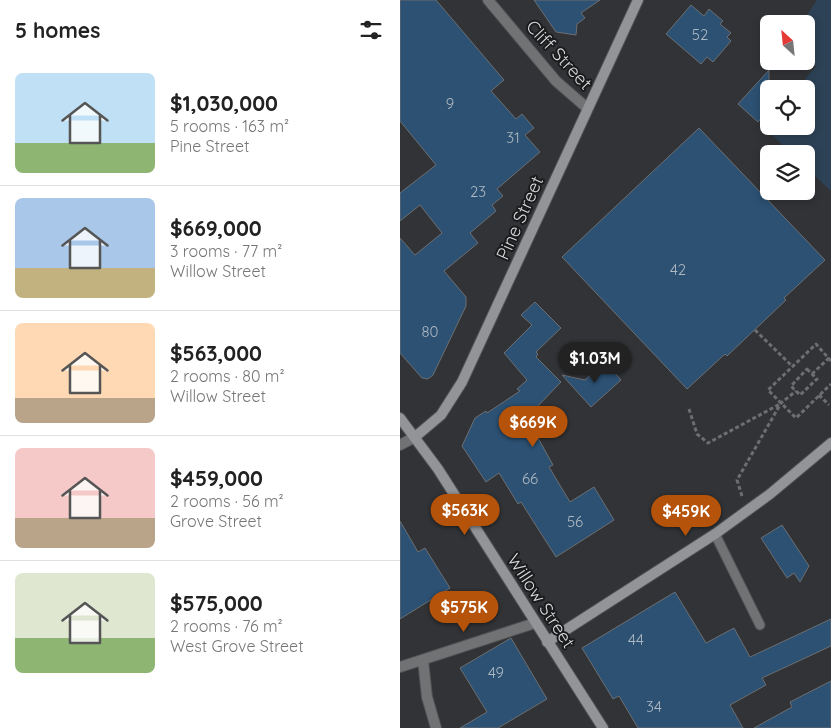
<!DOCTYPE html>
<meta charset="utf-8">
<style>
:root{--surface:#fff;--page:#f6f6f6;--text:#222;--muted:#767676;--line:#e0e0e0;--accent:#b45309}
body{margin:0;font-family:Quicksand,sans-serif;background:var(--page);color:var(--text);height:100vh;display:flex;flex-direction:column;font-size:19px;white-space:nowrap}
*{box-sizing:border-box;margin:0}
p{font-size:16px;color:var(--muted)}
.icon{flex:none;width:28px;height:28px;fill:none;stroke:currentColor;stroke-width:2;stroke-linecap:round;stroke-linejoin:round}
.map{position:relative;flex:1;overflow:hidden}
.details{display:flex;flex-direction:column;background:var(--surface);width:400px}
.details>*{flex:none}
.needle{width:32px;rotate:333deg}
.tools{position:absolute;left:360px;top:15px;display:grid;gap:10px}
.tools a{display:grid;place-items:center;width:55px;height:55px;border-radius:8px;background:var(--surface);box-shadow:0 2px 8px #0003;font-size:25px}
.price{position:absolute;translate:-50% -42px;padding:0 11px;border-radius:18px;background:var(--accent);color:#fff;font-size:16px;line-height:32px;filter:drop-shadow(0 1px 2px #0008)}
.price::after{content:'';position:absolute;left:50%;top:30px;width:15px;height:11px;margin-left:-8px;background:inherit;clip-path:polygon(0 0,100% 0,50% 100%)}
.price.on{background:#222;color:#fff}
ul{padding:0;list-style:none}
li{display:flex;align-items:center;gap:15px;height:125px;padding:0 15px}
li+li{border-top:1px solid var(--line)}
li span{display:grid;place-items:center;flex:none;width:140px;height:100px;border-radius:8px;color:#555}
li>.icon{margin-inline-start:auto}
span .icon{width:60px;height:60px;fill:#fffc;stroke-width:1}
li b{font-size:21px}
h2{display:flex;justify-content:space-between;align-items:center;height:60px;padding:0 15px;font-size:21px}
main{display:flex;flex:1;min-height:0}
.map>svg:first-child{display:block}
.green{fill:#2d4256}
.building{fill:#2c5173;stroke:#6c6f72}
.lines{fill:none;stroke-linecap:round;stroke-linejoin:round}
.lane-casing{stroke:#4f5154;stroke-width:11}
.street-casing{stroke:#4f5154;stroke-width:12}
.secondary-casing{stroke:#4f5154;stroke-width:12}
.path{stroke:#6c6e71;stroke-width:3;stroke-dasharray:4 2.5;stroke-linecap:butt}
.lane{stroke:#707273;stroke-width:9}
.street{stroke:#707273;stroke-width:10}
.secondary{stroke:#929497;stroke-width:10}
.labels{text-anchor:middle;stroke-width:4;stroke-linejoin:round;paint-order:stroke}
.number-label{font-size:15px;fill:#adb8c2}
.street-label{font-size:18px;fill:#d8dadc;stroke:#1a1b1c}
</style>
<main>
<section class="details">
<h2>5 homes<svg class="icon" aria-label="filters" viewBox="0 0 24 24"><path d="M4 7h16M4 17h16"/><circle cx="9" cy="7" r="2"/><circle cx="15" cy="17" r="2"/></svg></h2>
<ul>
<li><span style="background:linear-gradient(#bfe0f5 70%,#8fb573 0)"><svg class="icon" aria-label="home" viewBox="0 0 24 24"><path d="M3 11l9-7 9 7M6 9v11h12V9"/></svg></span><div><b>$1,030,000</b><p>5 rooms · 163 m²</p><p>Pine Street</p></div></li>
<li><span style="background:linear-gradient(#a9c7e8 70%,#c2b280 0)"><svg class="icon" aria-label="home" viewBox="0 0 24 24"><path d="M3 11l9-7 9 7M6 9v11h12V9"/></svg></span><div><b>$669,000</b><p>3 rooms · 77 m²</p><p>Willow Street</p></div></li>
<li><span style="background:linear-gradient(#ffd9b3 75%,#b9a48a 0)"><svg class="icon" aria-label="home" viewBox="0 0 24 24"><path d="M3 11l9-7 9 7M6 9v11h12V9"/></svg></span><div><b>$563,000</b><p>2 rooms · 80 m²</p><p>Willow Street</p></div></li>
<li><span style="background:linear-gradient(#f6c9c9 70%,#b9a48a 0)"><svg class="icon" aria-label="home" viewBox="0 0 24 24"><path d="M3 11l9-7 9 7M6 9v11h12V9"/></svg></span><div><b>$459,000</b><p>2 rooms · 56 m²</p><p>Grove Street</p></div></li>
<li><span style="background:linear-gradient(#dfe7d0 65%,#8fb573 0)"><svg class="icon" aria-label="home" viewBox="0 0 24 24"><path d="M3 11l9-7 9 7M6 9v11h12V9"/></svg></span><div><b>$575,000</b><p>2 rooms · 76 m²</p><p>West Grove Street</p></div></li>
</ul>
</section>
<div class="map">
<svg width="431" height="728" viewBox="0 0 431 728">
<rect width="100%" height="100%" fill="#313336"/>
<path class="green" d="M417,0h14v191l-25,-23v-14h-14l-28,-27 5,-6v5h37v-37h-9l19,-23 -10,-9v-33h-5z"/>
<path class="building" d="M0,0h36l68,80 -13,11 25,28 6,-5 12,14 -9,7 15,17 -43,37 6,7 -11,9 4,6 -26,22 8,10 -34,28 22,26v9l-33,69 -5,4 -6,-1 -22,-25v-115l15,17 27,-22 -22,-28 -20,16v-28l36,-28 -36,-44z
M134,0h66l-19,13 4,5 -8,6 -1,11 -20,-3z
M291,5l13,11 5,-7 14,12 -3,3 11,9 -4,4 4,4 -18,21 -6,-5 -6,7 -35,-30z
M369,70v39l-11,13 -20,-18z
M299,128l126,132 -41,38 2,2 -59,56 -2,-2 -38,35 -125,-132z
M135,302l26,26 -25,24 2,2 -2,3 25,25 -28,29 7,11 -6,4 7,10 -3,2 15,27 -4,2 21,35 24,-15 20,33 -58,37 -35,-55 -3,2 -19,-31 -13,9 -24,-36 13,-28 11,-7 1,2 33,-22 -3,-2 10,-9 -23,-27 28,-28 -11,-10z
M205,362l16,18 -30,27 -29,-32 23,5z
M0,521l18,31 7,-4 25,40 -50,31z
M382,525l27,41 -9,16 -6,-9 -7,5 -26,-40z
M275,592l31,51 28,-15 16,29 81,-38v27l-69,32 4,7 -36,20 13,23h-105l-19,-32 -6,3 -31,-51z
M111,638l36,61 -49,29h-38l27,-16 -27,-44z
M431,681v47h-77l38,-21 -2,-5z"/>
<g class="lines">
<defs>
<path id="lane" d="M315,534l45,91"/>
<path id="street" d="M88,0l68,81 31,27
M0,445l15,-8
M23,660l4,37 9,31
M0,667l135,-44"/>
<path id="secondary" d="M0,418l38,51 165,259
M15,437l26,-22 21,-33 176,-382
M147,642l168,-108 55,-40 61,-51"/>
</defs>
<use href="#lane" class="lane-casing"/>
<use href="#street" class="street-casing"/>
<use href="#secondary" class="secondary-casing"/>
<path class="path" d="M355,330l37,36
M431,361l-15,-17 -48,46 28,28 35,-34
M407,369l10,10 -17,16 -9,-9z
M412,374l19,-18
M419,395l10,10
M289,409l8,25 11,9 72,-39
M342,496l-5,-16 44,-77 15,-12"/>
<use href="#lane" class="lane"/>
<use href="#street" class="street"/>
<use href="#secondary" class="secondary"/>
</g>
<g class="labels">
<g class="number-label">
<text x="300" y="40">52</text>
<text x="50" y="109">9</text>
<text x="113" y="143">31</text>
<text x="78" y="197">23</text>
<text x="278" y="275">42</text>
<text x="30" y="337">80</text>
<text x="130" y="484">66</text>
<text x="175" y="527">56</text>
<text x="236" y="645">44</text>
<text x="96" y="678">49</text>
<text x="254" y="712">34</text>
</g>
<g class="street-label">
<text transform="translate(159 55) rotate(47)" y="6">Cliff Street</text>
<text transform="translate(120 218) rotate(-66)" y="6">Pine Street</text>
<text transform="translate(141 601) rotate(57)" y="6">Willow Street</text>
</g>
</g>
</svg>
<div class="tools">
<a><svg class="needle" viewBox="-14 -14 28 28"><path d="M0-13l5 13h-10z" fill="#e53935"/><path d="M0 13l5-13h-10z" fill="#767676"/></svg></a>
<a><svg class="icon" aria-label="locate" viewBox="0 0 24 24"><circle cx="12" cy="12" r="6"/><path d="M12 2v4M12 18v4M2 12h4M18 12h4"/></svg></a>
<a><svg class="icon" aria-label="layers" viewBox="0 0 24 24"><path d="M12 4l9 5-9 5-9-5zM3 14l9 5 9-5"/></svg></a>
</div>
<b class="price on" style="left:195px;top:384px">$1.03M</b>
<b class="price" style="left:133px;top:448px">$669K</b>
<b class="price" style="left:65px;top:536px">$563K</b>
<b class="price" style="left:286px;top:537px">$459K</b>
<b class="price" style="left:64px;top:633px">$575K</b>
</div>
</main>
